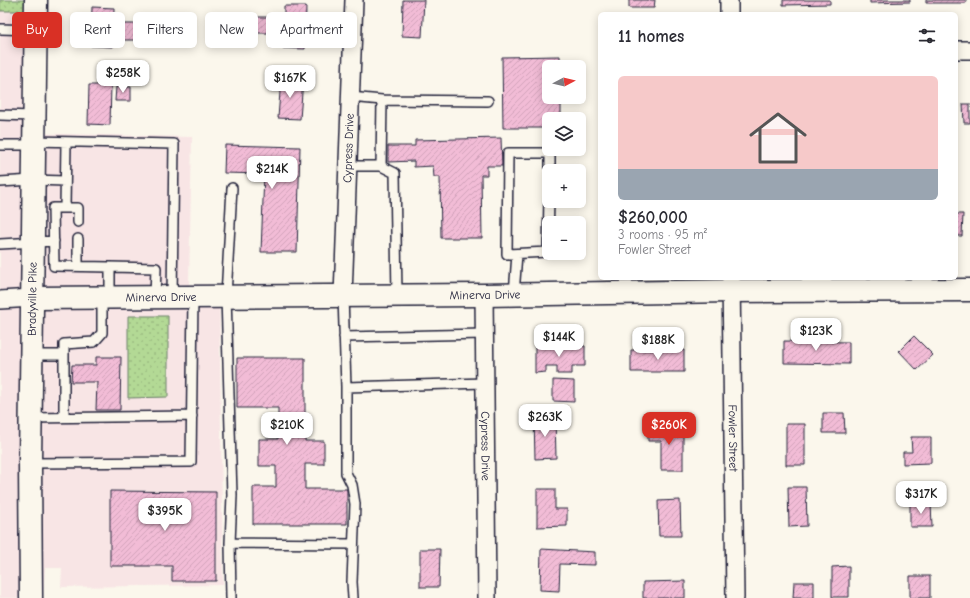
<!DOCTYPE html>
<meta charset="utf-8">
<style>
:root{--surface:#fff;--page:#f2f2f3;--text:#2b2b33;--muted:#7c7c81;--accent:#d93025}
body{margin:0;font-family:"Comic Neue",sans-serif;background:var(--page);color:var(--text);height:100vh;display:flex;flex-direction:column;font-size:15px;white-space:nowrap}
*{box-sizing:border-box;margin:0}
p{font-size:13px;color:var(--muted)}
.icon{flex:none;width:22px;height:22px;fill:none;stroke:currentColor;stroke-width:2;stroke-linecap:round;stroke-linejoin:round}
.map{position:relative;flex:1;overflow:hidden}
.panel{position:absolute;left:598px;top:12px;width:360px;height:268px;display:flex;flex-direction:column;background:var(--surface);border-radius:6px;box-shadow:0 2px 10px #0003}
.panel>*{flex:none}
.hud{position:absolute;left:12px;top:12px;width:380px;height:36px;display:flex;gap:8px}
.needle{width:26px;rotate:83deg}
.fabs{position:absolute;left:542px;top:60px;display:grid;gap:8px}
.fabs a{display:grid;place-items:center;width:44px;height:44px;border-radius:6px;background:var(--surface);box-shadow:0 2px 10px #0003;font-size:20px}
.price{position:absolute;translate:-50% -34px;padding:0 9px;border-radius:8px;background:#fff;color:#222;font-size:13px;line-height:26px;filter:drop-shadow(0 1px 2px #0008)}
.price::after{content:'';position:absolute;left:50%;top:24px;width:12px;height:9px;margin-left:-6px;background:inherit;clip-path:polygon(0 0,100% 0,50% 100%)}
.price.current{background:var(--accent);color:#fff}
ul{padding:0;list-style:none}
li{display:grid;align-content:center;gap:8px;height:212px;padding:0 20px}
li span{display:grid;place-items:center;height:124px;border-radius:6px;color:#555}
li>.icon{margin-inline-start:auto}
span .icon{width:72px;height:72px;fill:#fffc;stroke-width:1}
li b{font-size:17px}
h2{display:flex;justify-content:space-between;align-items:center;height:48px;padding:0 20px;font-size:17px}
.tag{padding:0 14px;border-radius:6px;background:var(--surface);box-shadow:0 2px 10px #0003;font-size:14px;line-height:36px}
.tag.current{background:var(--accent);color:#fff}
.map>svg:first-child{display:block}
.built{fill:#f8e5e5}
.grass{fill:url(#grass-dots);stroke:#6a7e68}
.building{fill:url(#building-hatch);stroke:#22223b}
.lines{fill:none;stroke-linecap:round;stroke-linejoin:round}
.lane-casing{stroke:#22223b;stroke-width:12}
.street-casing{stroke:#22223b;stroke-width:20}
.secondary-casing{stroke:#22223b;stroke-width:25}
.lane{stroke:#fbf7ec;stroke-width:9}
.street{stroke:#fbf7ec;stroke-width:17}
.secondary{stroke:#fbf7ec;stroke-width:22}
.labels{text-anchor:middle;stroke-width:4;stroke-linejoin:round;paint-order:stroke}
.street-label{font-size:12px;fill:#22223b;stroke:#fbf7ec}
</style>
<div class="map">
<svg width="970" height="598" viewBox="0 0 970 598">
<defs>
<pattern id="grass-dots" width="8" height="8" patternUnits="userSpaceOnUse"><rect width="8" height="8" fill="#b3d995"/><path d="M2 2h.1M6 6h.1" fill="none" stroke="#9aba81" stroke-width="1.8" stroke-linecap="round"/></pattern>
<pattern id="building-hatch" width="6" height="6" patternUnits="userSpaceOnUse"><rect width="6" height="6" fill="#f2bcd6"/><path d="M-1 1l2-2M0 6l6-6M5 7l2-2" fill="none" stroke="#cfa1b9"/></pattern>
</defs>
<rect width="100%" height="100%" fill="#fbf7ec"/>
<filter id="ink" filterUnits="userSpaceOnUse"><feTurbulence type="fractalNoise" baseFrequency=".025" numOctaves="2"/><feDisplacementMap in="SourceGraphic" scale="8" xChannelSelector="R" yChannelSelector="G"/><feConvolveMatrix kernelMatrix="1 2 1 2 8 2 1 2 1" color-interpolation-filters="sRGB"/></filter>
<g filter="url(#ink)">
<path class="built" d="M0,0h25l-2,133 169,4 -3,147 30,1 4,300 -162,2 1,-19h-17l-2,30h-43z"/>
<path class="grass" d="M0,0h26v11h-26z
M128,316h40v81l-40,1z"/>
<path class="building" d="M403,0h21l-2,37 -20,-1z
M629,0h26l-1,8h-25z
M783,0h47v4l-47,1z
M870,0h40v2l-40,1z
M926,0h40v3h-40z
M284,6h22l-1,43 -33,-1v-16h12z
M92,7l22,1 -1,39 -22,-1z
M244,17h24v16h-24z
M121,24h22v16h-22z
M560,56v11h-11v30h12v22h-12v9h-46l-1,-71z
M281,79l22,1 -3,39 -22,-1z
M89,85h22l-1,40 -22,-1z
M116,87h15v14h-16z
M963,104h7v19h-6z
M501,138l1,28h-15v9h-6l1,63h-41l-1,-61h-6l-1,-11 -19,1v-6l-26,1v-16h27v-6z
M225,145l75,2 -3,105h-36l3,-78 -40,-1z
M956,214h7l-1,22h-6z
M914,336l19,19 -16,15 -18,-19z
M784,341l65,1v22l-65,-1z
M535,346h50v20h-13v8h-15v-8h-11v6l-11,1z
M631,350h53v22h-53z
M96,357h25l-1,53h-24l1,-28h-26l1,-17h24z
M237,358h68v83h19v23h-19v25h42v35h-94v-37h23v-21h-17v-27h19v-31h-41z
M553,380l21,1v21l-21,-1z
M823,413h21l1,20h-22z
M534,417h21l1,41 -21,1z
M786,424h19v41h-19z
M648,426h35v44h-22v-29h-13z
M911,437h20v26l-28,1v-12h9z
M788,487h18l1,39 -18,1z
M537,489h18v20h12v17l-30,1z
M110,491l106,1v89h-44v-15h-62z
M680,500l1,36h-22l-1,-35z
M910,502h21l1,25h-22z
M420,549h20l-1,38h-19z
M541,549l54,3v13l-35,-1 -1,27 -19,-1z
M849,566v31h-17v-30z
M910,576h20v22h-20z
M685,581v17h-42v-16z
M794,582h20v16h-21z"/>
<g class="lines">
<defs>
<path id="lane" d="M0,29l35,1
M350,97l32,3 -1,66
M382,100l106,1
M0,115l34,1
M34,141l140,3 -2,153
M0,145h34
M347,166h34l14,7 2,122
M0,182l33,-2 32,1
M549,196l-1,56 -41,2 1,-101h42v18
M65,208l1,-66
M78,222v-14h-25l1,58 56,1v30
M0,244l54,-3
M78,266v-27
M110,267l46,1 -1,29
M514,294l3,-40
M343,296l3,91 139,-4
M344,337l140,-3
M32,355h32
M346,387v86l6,12 3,19 -3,78 1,16
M64,417v-73l30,-2 8,-9v-36
M31,418l161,-2
M30,463l161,-1 2,-165
M230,543l123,1
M231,598l-1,-55 2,-48 -6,-199 6,-108"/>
<g id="street">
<path d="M729,14v-14"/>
<path d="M956,50h14"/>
<path id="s1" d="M731,278l4,320"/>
<path id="s2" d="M484,295l3,303"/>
<path id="s3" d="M343,296l11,-296"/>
<path d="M0,300l32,-2"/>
</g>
<g id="secondary">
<path id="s4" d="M32,298l452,-3 247,-4 239,-1"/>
<path id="s5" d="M31,598l-1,-135 6,-463"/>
</g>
</defs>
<use href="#lane" class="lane-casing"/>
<use href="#street" class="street-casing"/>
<use href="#secondary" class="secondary-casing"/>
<use href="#lane" class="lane"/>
<use href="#street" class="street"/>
<use href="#secondary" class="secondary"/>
</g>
</g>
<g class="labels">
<g class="street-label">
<text dy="4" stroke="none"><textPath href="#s3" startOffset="148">Cypress Drive</textPath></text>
<text dy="4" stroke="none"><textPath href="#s4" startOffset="453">Minerva Drive</textPath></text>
<text dy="4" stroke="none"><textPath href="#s4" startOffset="129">Minerva Drive</textPath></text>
<text dy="4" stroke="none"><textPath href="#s5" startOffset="299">Bradyville Pike</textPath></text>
<text dy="4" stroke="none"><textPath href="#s1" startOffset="160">Fowler Street</textPath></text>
<text dy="4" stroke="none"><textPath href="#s2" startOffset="151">Cypress Drive</textPath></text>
</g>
</g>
</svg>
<div class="fabs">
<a><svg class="needle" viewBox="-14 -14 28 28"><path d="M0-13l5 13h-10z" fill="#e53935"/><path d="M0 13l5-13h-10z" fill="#7c7c81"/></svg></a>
<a><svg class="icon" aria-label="layers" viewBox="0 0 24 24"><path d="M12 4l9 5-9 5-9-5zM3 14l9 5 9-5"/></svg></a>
<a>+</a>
<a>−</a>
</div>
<b class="price" style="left:123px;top:94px">$258K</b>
<b class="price" style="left:290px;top:99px">$167K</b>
<b class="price" style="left:272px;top:190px">$214K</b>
<b class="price" style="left:816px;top:352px">$123K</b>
<b class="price" style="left:559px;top:358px">$144K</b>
<b class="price" style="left:658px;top:361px">$188K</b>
<b class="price" style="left:545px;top:438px">$263K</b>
<b class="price" style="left:287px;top:446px">$210K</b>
<b class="price current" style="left:669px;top:446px">$260K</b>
<b class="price" style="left:921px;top:515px">$317K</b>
<b class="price" style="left:165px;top:532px">$395K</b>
<div class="hud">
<a class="tag current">Buy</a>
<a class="tag">Rent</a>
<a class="tag">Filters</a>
<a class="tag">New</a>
<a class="tag">Apartment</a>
</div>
<section class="panel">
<h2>11 homes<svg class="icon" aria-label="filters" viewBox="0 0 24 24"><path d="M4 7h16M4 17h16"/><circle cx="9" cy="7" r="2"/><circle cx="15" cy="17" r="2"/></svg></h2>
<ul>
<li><span style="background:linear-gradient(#f6c9c9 75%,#9aa5b1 0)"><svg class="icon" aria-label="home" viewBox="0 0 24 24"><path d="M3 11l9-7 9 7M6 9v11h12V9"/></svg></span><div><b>$260,000</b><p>3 rooms · 95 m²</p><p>Fowler Street</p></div></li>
</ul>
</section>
</div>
